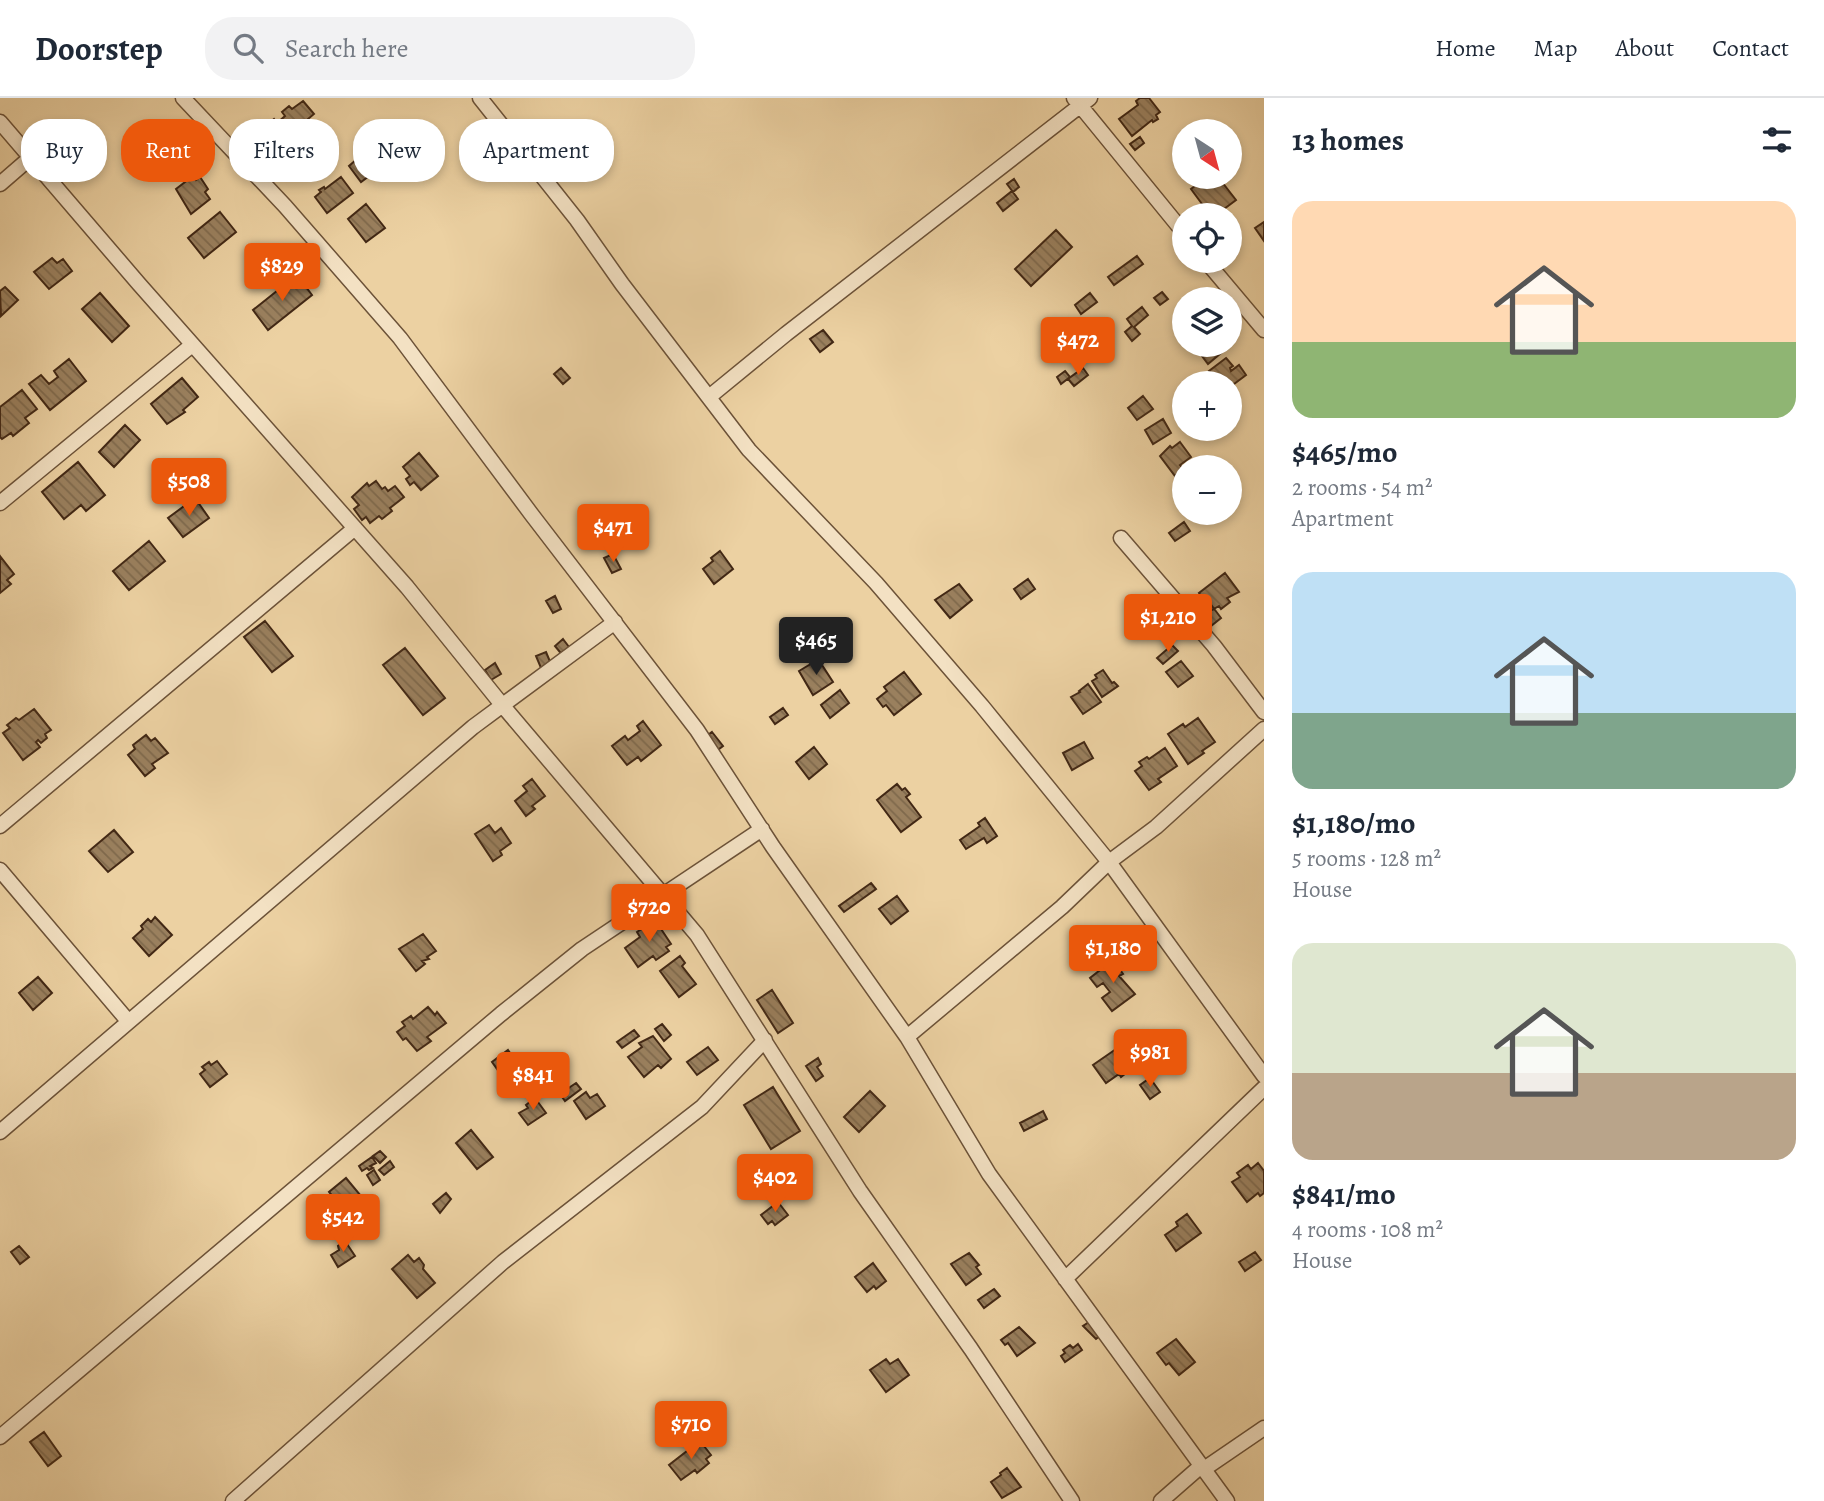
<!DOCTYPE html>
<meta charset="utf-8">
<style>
:root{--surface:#fff;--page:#f2f2f3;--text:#1f2937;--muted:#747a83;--line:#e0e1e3;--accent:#ea580c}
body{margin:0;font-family:Alegreya,serif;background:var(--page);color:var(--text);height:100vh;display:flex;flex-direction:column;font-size:26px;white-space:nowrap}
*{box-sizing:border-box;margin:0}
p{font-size:23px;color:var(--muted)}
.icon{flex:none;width:38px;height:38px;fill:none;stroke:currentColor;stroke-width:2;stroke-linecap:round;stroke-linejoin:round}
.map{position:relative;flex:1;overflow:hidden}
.drawer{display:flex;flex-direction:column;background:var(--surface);width:560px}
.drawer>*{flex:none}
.guide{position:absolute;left:21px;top:21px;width:665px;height:63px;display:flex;gap:14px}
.needle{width:46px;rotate:144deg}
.fabs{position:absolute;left:1172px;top:21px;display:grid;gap:14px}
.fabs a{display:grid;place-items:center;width:70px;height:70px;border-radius:50%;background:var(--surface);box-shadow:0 4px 10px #0003;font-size:35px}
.price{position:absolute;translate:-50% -60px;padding:0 16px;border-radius:7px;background:var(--accent);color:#fff;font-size:23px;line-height:46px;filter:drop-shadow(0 2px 4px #0008)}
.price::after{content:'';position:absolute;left:50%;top:42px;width:21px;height:16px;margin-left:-10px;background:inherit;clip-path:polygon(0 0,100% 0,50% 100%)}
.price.current{background:#222;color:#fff}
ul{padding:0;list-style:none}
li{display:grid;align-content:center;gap:14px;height:371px;padding:0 28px}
li span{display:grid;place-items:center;height:217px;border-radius:21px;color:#555}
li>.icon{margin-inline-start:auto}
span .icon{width:126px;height:126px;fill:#fffc;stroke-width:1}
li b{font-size:30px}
h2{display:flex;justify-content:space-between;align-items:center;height:84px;padding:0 28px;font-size:30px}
.tag{padding:0 24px;border-radius:28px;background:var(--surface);box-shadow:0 4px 10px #0003;font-size:24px;line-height:63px}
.tag.current{background:var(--accent);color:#fff}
header{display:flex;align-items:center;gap:42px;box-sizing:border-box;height:98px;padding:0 35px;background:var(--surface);border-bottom:2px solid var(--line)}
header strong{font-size:33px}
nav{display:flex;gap:38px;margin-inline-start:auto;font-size:24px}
.search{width:490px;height:63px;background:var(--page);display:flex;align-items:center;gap:18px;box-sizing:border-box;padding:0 24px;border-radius:28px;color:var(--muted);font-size:26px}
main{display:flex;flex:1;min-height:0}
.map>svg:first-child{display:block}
.building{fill:url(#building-back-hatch);stroke:#422815;stroke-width:2}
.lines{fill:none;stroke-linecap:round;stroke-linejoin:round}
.street-casing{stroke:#6c5238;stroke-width:17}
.street{stroke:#f3e1c3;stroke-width:14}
</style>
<header>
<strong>Doorstep</strong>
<div class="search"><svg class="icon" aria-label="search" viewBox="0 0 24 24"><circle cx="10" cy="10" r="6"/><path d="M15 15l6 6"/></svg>Search here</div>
<nav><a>Home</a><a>Map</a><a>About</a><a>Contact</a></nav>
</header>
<main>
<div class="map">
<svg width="1264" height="1403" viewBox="0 0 1264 1403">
<defs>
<pattern id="building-back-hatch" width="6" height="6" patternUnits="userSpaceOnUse" patternTransform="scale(1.75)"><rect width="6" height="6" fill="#9a805e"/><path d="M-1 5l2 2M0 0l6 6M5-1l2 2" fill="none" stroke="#7f694c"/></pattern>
</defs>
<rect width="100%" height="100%" fill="#ecd1a2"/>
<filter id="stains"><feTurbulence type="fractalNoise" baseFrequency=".00286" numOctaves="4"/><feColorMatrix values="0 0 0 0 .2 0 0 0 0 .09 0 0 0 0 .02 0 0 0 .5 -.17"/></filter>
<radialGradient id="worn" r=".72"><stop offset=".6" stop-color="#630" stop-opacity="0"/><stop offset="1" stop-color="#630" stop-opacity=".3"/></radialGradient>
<path class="building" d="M1140,0h9l11,14 -4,3 2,4 -5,3 -1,-2 -20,16 -13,-17 19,-14 -2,-4z
M303,3l11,13 -6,5 3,3 -47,39 -17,-21 11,-8 3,4 7,-6 -3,-3 9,-8 3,4 8,-7 -3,-4 7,-6 3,3z
M373,37l12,16 -9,6 -11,-16z
M1140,39l4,6 -9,7 -5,-6z
M356,62l13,16 -8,6 -12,-16z
M193,78l3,4 4,-3 8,12 -3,3 5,7 -19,15 -15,-25z
M341,79l12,16 -26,20 -12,-16 6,-5 -2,-2 5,-3 1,2z
M1207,79h11l18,23 -20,15 -9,-9 -2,2 -14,-19z
M1014,81l5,8 -6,5 -6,-8z
M1012,93l6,8 -15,12 -6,-8z
M366,106l19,24 -19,14 -18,-23z
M220,114l16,20 -32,26 -16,-20z
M1264,124v19l-9,-13z
M1056,132l16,17 -41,39 -16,-17z
M1137,158l6,8 -29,21 -6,-8z
M52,160l5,5 6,-4 9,12 -23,18 -15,-17z
M297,177l15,20 -44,35 -15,-20z
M5,189l13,13 -17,16 -1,-25z
M1162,194l6,7 -8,6 -6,-7z
M100,195l29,33 -17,16 -30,-33z
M1090,195l7,9 -16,12 -6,-9z
M1142,209l6,8 -14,12 6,7 -8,7 -7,-9 7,-6 -5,-7z
M823,232l10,12 -13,10 -10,-13z
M1099,247l6,8 -8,5 -6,-8z
M1199,247h19l-2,1 5,7 -13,11 -12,-16z
M1226,260l7,8 -3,2 1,3 8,-6 7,10 -16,12v-4h-12l-9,-12z
M69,261l17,22 -36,29 -21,-26 12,-9 8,9 9,-7 -4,-6z
M561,270l9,10 -7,6 -9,-10z
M1083,270l5,7 -14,11 -6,-7z
M1065,273l5,6 -9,7 -4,-7z
M182,280l16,19 -15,13 2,2 -18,12 -16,-20z
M22,292l15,19 -12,9 4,5 -16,13 -2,-3 -9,6 -2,-2v-30z
M1143,298l10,13 -16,11 -9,-12z
M1163,321l8,14 -18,11 -8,-14z
M125,327l15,15 -26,27 -15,-15z
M1180,344l11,15 -11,8 4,4 -9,7 -15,-20 10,-10 2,2z
M419,355l19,23 -17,14 -7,-8 -4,3 -4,-6 4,-3 -7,-9z
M78,364l27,33 -19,16 -5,-6 -17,14 -22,-27z
M376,383l6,8 3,-2 3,4 7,-5 9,11 -14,11 2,3 -10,8 -3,-3 -9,7 -4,-6 -4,3 -8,-11 5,-4 -7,-8 15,-14 2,3z
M195,400l14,20 -26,19 -15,-19z
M1184,424l6,9 -15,10 -6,-8z
M149,443l16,20 -36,29 -16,-19z
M720,453l13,18 -19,15 -11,-15 10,-8 -2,-3z
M613,456l8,15 -9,4 -8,-15z
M0,458l14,18 -7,6 4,4 -11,9z
M1225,475l14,19 -12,6 3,4 -9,7 -2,-3 -7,4 -13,-17z
M1028,481l7,10 -14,10 -7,-10z
M959,486l13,16 -22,18 -15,-18z
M555,498l6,13 -8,4 -7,-12z
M1209,504l12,16 -10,8 -12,-17z
M265,523l28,35 -21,16 -28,-35z
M563,541l9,12 -8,6 -9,-11z
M1172,547l6,6 -15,13 -6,-6z
M405,550l40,50 -22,17 -40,-50z
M546,554l5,12 -10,4 -5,-12z
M1181,563l12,15 -15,11 -12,-15z
M814,564l2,3 4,-3 13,20 -20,13 -14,-24z
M495,565l6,11 -10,6 -6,-10z
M1103,572l9,13 2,-1 4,4 -16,11 -10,-16 5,-3 -2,-3z
M904,574l17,22 -27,21 -8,-10 -3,2 -6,-8 10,-8 -3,-4z
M1088,586l13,18 -18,12 -12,-17 9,-5 -1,-1z
M840,592l9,13 -19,15 -9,-13z
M783,610l5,7 -13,9 -5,-7z
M34,611l17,21 -6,4 2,4 -6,5 -3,-3 -2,2 4,5 -17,13 -20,-27 7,-5 -3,-3 9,-7 3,2z
M1198,620l17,24 -13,9 2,2 -16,11 -20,-30 15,-10 2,3z
M643,623l18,24 -20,16 -3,-4 -11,8 -15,-19 13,-10 3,4 12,-9 -3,-5z
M712,634l11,14 -8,6 -11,-14z
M146,637l5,6 4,-3 13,15 -16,11 3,4 -10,8 -17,-21 7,-6 -2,-4z
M1084,644l9,16 -21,12 -9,-17z
M814,649l13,17 -18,15 -13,-17z
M1165,650l12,18 -19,13 3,3 -12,8 -14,-19 7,-5 -3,-4 8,-5 2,2z
M532,681l13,17 -13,10 3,3 -9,7 -11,-15 12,-10 -4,-5z
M897,686l5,6 3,-2 5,6 -4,3 15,20 -20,15 -24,-32z
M985,720l12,18 -10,7 -3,-5 -18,11 -6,-9 20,-14 -2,-3z
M489,727l6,8 6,-5 10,15 -11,8 2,4 -9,6 -18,-27z
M114,732l19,22 -25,20 -19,-21z
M871,785l5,6 -32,23 -5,-6z
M897,798l11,15 -17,13 -12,-15z
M155,819l17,18 -23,21 -16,-18 10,-9 -2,-3 7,-7 3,3z
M655,822l16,24 -5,3 3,4 -13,9 -3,-4 -15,11 -13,-19 15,-11 -3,-5z
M423,836l13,17 -9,6 2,2 -7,2 3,3 -9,7 -17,-22z
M680,858l5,7 -3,3 14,18 -17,13 -19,-26z
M1113,862l10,14 -4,2 16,18 -23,17 -10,-13 8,-6 -7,-9 -6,4 -7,-9z
M38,879l14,16 -19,17 -14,-17z
M772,892l21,33 -15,10 -21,-33z
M428,909l7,8 2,-3 9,11 -19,14 4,4 -14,10 -11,-13 -3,2 -6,-8 8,-6 -3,-4 9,-6 2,3z
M662,926l9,11 -7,6 -9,-12z
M634,932l5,6 -17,12 -5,-6z
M653,938l18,23 -10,9 -3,-3 -14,12 -16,-20 14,-10 -3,-4z
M708,949l10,13 -21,15 -10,-13z
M1116,951l15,20 -10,8 -2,-3 -13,9 -13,-18z
M508,952l5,7 3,-3 6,8 -4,3 10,13 -16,12 -20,-28z
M818,960l3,6 -4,3 6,9 -7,5 -10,-15z
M217,963l10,13 -17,13 -10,-13 5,-4 -3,-3 7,-5 2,3z
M1150,980l10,14 -10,7 -10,-14z
M576,985l5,6 -16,12 -5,-7z
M773,989l27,44 -29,18 -27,-44z
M870,993l15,15 -26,26 -15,-15z
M586,994l4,6 7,-4 8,12 -19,13 -12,-18z
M535,1000l11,15 -18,12 -9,-12 9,-5 -2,-3z
M1043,1013l4,8 -23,12 -4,-8z
M471,1032l22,27 -16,12 -21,-26z
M380,1053l6,6 -6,6 -7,-7z
M372,1059l4,6 -6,3 3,2 -4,2 -2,-2 -5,3 -3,-5z
M390,1063l4,6 -10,8 -5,-5z
M1258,1065l6,8v22l-4,3 -2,-3 -11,9 -15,-20 8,-5 -3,-4 11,-8 3,4z
M374,1072l6,10 -7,5 -6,-10z
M346,1080l20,24 -17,14 -20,-24z
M446,1095l5,6 -11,14 -7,-9z
M778,1104l10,13 -13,10 -3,-4 -4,3 -7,-9z
M1187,1116l14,19 -25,18 -11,-16 13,-9 -2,-4z
M345,1143l10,15 -17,11 -7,-12 8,-5 -1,-4z
M19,1148l10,11 -9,7 -9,-12z
M1255,1154l6,8 -16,11 -6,-9z
M969,1155l10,12 -3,2 5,7 -15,11 -15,-21z
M408,1157l6,7 5,-4 5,7 -1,4 12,14 -18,15 -25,-29z
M873,1165l13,18 -10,8 -2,-3 -7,6 -12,-15z
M994,1191l6,7 -16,12 -6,-8z
M1092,1222l10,14 -6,5 -13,-13z
M1019,1229l16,16 -18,13 -9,-13 -3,2 -4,-5z
M1176,1241l19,23 -16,13 -10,-12 -3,2 -9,-12z
M1078,1246l4,6 -17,12 -4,-6 4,-3 -2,-3 7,-5 3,3z
M886,1261l4,5 8,-5 11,16 -23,17 -16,-22z
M44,1334l17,24 -13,10 -18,-24z
M700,1343l11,14 -5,4 3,4 -12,10 -2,-3 -14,10 -12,-15z
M1007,1370l14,19 -19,11 -11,-16 10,-7 -1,-2z"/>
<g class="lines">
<defs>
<path id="street" d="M183,0l102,108 115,132 132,177 165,215 76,117 134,190 82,137 238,327
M480,0l97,122 45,64 127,166 127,133 106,123 127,156 155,214
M1074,0l111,136
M0,24l139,162 268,303 96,119 194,229 163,256 111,158 101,152
M0,86l30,-26
M1206,163l58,69
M709,299l77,-63 304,-236
M0,405l192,-158
M1121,440l93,108 50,66
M0,728l355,-298
M0,772l128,151
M907,939l155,-130 47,-45 47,-35 108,-98
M0,1034l473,-405 142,-105
M1065,1181l199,-191
M0,1339l501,-423 81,-65 180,-120
M1204,1371l60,-41
M233,1403l270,-239 199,-155 63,-67
M1161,1403l40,-35"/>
</defs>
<use href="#street" class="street-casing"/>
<use href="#street" class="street"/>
</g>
<rect width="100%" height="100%" filter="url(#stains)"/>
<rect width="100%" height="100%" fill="url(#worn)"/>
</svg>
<div class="fabs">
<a><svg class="needle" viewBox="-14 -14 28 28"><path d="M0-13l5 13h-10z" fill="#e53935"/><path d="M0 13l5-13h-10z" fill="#747a83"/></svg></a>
<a><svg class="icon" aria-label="locate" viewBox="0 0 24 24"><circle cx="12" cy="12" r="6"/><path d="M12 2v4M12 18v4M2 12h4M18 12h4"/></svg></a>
<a><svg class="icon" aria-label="layers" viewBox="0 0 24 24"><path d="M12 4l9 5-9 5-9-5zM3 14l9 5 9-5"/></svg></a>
<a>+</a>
<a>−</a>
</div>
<b class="price" style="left:282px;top:205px">$829</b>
<b class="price" style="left:1078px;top:279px">$472</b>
<b class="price" style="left:189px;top:420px">$508</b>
<b class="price" style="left:613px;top:466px">$471</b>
<b class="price" style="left:1168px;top:556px">$1,210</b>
<b class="price current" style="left:816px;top:579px">$465</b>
<b class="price" style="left:649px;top:846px">$720</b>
<b class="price" style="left:1113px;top:887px">$1,180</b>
<b class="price" style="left:1150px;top:991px">$981</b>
<b class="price" style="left:533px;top:1014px">$841</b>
<b class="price" style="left:775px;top:1116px">$402</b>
<b class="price" style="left:343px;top:1156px">$542</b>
<b class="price" style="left:691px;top:1363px">$710</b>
<div class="guide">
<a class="tag">Buy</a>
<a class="tag current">Rent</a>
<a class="tag">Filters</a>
<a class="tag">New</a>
<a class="tag">Apartment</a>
</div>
</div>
<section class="drawer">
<h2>13 homes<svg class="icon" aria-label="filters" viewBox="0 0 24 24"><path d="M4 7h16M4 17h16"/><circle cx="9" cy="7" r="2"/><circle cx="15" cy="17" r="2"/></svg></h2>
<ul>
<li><span style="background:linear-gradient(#ffd9b3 65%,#8fb573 0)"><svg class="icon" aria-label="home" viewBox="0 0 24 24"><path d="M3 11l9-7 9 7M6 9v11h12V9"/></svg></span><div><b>$465/mo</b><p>2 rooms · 54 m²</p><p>Apartment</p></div></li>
<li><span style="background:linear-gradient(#bfe0f5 65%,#7fa58c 0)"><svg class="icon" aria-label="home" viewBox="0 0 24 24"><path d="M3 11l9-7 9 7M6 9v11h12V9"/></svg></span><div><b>$1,180/mo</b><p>5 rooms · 128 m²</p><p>House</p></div></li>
<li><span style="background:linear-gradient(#dfe7d0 60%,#b9a48a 0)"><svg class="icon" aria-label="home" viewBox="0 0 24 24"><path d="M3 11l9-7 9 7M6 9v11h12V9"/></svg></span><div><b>$841/mo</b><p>4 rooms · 108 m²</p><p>House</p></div></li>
</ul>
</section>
</main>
